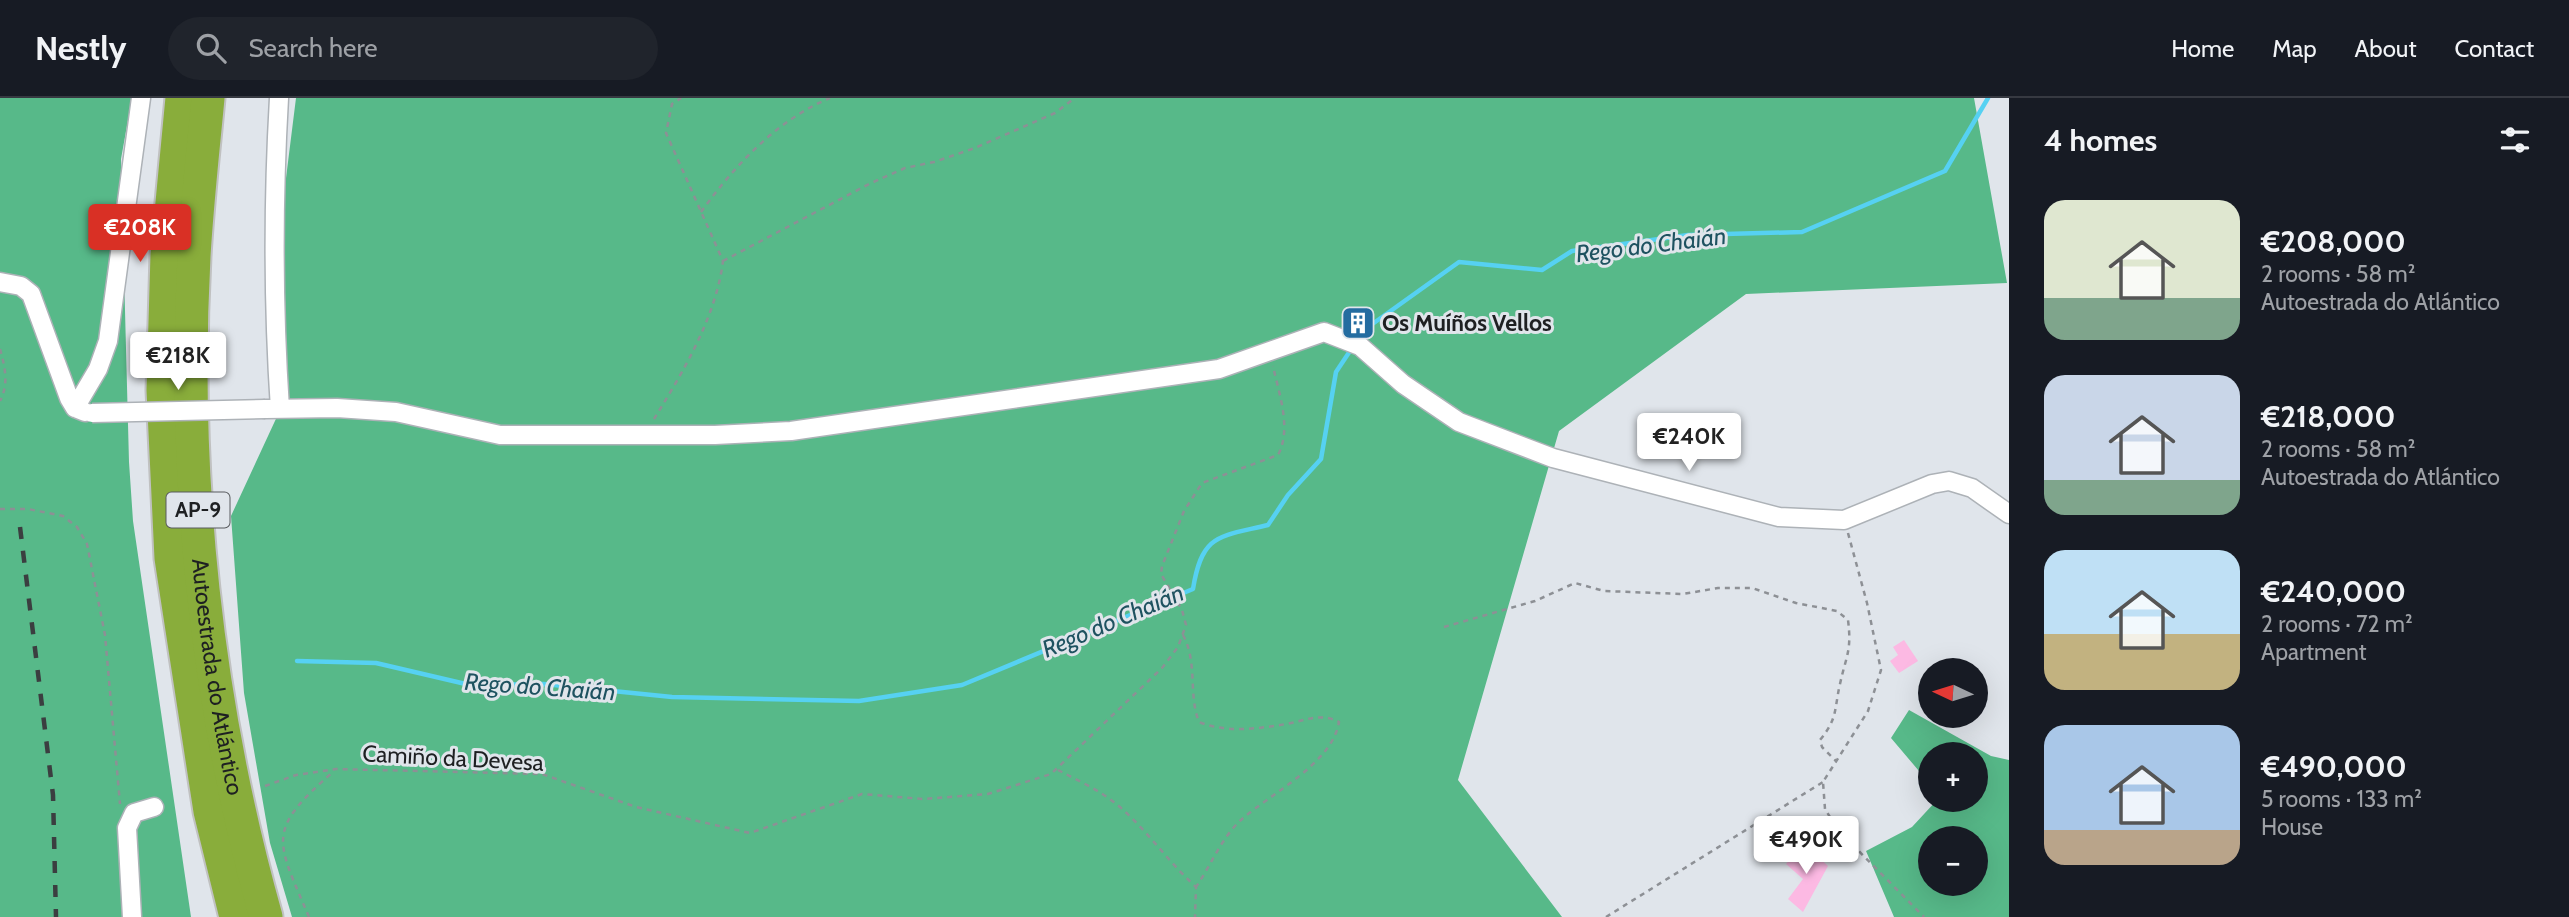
<!DOCTYPE html>
<meta charset="utf-8">
<style>
:root{--surface:#171b24;--page:#20242c;--text:#f1f3f6;--muted:#9ea1a6;--line:#363941;--accent:#d93025}
body{margin:0;font-family:Cabin,sans-serif;background:var(--page);color:var(--text);height:100vh;display:flex;flex-direction:column;font-size:26px;white-space:nowrap}
*{box-sizing:border-box;margin:0}
p{font-size:23px;color:var(--muted)}
.icon{flex:none;width:38px;height:38px;fill:none;stroke:currentColor;stroke-width:2;stroke-linecap:round;stroke-linejoin:round}
.map{position:relative;flex:1;overflow:hidden}
.sheet{display:flex;flex-direction:column;background:var(--surface);width:560px}
.sheet>*{flex:none}
.needle{width:46px;rotate:274deg}
.fabs{position:absolute;left:1918px;top:560px;display:grid;gap:14px}
.fabs a{display:grid;place-items:center;width:70px;height:70px;border-radius:50%;background:var(--surface);box-shadow:0 7px 28px #0002;font-size:35px}
.price{position:absolute;translate:-50% -60px;padding:0 16px;border-radius:7px;background:#fff;color:#222;font-size:23px;line-height:46px;filter:drop-shadow(0 2px 4px #0008)}
.price::after{content:'';position:absolute;left:50%;top:42px;width:21px;height:16px;margin-left:-10px;background:inherit;clip-path:polygon(0 0,100% 0,50% 100%)}
.price.on{background:var(--accent);color:#fff}
ul{padding:0;list-style:none}
li{display:flex;align-items:center;gap:21px;height:175px;padding:0 35px}
li span{display:grid;place-items:center;flex:none;width:196px;height:140px;border-radius:21px;color:#555}
li>.icon{margin-inline-start:auto}
span .icon{width:84px;height:84px;fill:#fffc;stroke-width:1}
li b{font-size:30px}
h2{display:flex;justify-content:space-between;align-items:center;height:84px;padding:0 35px;font-size:30px}
header{display:flex;align-items:center;gap:42px;box-sizing:border-box;height:98px;padding:0 35px;background:var(--surface);border-bottom:2px solid var(--line)}
header strong{font-size:33px}
nav{display:flex;gap:38px;margin-inline-start:auto;font-size:24px}
.search{width:490px;height:63px;background:var(--page);display:flex;align-items:center;gap:18px;box-sizing:border-box;padding:0 24px;border-radius:38px;color:var(--muted);font-size:26px}
main{display:flex;flex:1;min-height:0}
.map>svg:first-child{display:block}
.forest{fill:#57b989;fill-rule:evenodd}
.lines{fill:none;stroke-linecap:round;stroke-linejoin:round}
.stream{stroke:#56d1f2;stroke-width:4.5}
.building{fill:#fcb9e3}
.street-casing{stroke:#adb2b7;stroke-width:21}
.highway-casing{stroke:#c0c1c1;stroke-width:37}
.path{stroke:#8d9095;stroke-width:2.5;stroke-dasharray:5 5;stroke-linecap:butt}
.street{stroke:#fff;stroke-width:18}
.highway{stroke:#89ad3b;stroke-width:33}
.rail{stroke:#3b3e40;stroke-width:4.5;stroke-dasharray:12 12;stroke-linecap:butt}
.street-bridge-casing{stroke:#adb2b7;stroke-width:21;stroke-linecap:butt}
.street-bridge{stroke:#fff;stroke-width:18}
.labels{text-anchor:middle;stroke-width:6;stroke-linejoin:round;paint-order:stroke}
.shield{fill:#e0e5eb;stroke:#585b5e;stroke-width:2}
.shield-label{font-size:21px;font-weight:bold;fill:#1e2022}
.poi-label{font-size:23px;font-weight:bold;fill:#1e2022;stroke:#e0e5eb;text-anchor:start}
.street-label{font-size:23px;fill:#1e2022;stroke:#e0e5eb}
.water-label{font-size:24px;font-style:italic;fill:#1e5260;stroke:#e0e5eb}
</style>
<header>
<strong>Nestly</strong>
<div class="search"><svg class="icon" aria-label="search" viewBox="0 0 24 24"><circle cx="10" cy="10" r="6"/><path d="M15 15l6 6"/></svg>Search here</div>
<nav><a>Home</a><a>Map</a><a>About</a><a>Contact</a></nav>
</header>
<main>
<div class="map">
<svg width="2009" height="819" viewBox="0 0 2009 819">
<rect width="100%" height="100%" fill="#e0e5eb"/>
<path class="forest" d="M0,0h132l-11,61 8,303 4,59 58,396h-191z
M296,0h1678l33,185 -261,11 -187,137 -101,349 104,137h-1270l-22,-74 -26,-150 -13,-177 56,-121 -4,-193z
M1909,612l82,46 18,4v157h-115l-28,-66 46,-24 25,-27h39v-46h-46v30l-39,-46zM1976,740v46h-46v-46z"/>
<g class="lines">
<path class="stream" d="M1357,243l7,-11 95,-68 83,8 30,-19 116,-16 114,-3 143,-61 43,-73
M297,563l79,2 94,22 74,-1 128,13 187,4 103,-16 231,-96c9,-56 26,-52 75,-64l20,-30 33,-36 15,-87 16,-24"/>
</g>
<path class="building" d="M1904,542l14,21 -19,12 -9,-12 8,-6 -5,-8z
M1804,746l24,22 -25,46 -15,-13 15,-20 -17,-15z"/>
<g class="lines">
<defs>
<path id="street" d="M279,0c-6,103 -6,207 1,311
M0,184l21,4 10,8 38,104 6,10 10,4
M75,310l23,-39 10,-28 33,-243
M265,311l72,-1 59,4 104,23h215l76,-4 428,-62 105,-37 36,14 43,38 56,38 94,36 226,59 65,3 88,-36 17,-3 23,7 37,26
M132,819l-5,-89 7,-15 20,-6"/>
<g id="highway">
<path d="M182,0l-15,157 -4,135 8,168 39,253 26,106"/>
<path id="s1" d="M208,0c-5,53 -11,106 -14,158 -12,221 12,448 72,661"/>
</g>
</defs>
<use href="#street" class="street-casing"/>
<use href="#highway" class="highway-casing"/>
<path class="path" d="M701,114c34,-47 76,-92 129,-114
M723,163l146,-77 36,-16 29,-6 41,-14 80,-35 20,-15
M0,251c5,18 9,35 0,52
M654,321c29,-47 62,-102 69,-158l-57,-128 6,-29 9,-6
M0,411h28l35,7 14,11 10,17 18,91 15,169
M1848,435l19,70 14,67 -13,41 -45,71 2,27 13,21 86,87
M1444,529l91,-26 40,-18 29,8 79,3 35,-6h34l44,15 41,8 11,9c4,31 -2,36 -8,64 -6,26 -2,34 -20,56l2,7 14,14
M1183,537c15,28 5,59 16,87 27,11 58,7 87,2 18,-3 34,-12 53,-2 -7,42 -68,71 -98,98 -19,17 -30,45 -45,67
M1058,672c19,10 41,20 57,33 30,24 52,58 81,84l-1,30
M265,688l31,-11 40,-6 206,5 94,33 114,26 112,-39 61,5 65,-5 63,-20 111,-106 16,-21 8,-22 -4,-15 -21,-36 1,-8 22,-55 18,-28 76,-28c14,-26 1,-61 -5,-89
M309,819c-33,-78 -44,-86 25,-146
M1606,819l217,-135"/>
<use href="#street" class="street"/>
<use href="#highway" class="highway"/>
<path class="rail" d="M20,429l33,268 3,122"/>
<defs>
<path id="street-bridge" d="M92,315l173,-4"/>
</defs>
<use href="#street-bridge" class="street-bridge-casing"/>
<use href="#street-bridge" class="street-bridge"/>
</g>
<defs>
<symbol id="building-square" viewBox="-11 -11 22 22"><rect x="-9" y="-9" width="18" height="18" rx="4" fill="#246ca0" stroke="#e0e5eb"/><path d="M-4-6H4V6H1V3H-1V6H-4ZM-2.5-4.3h1.7v1.8h-1.7ZM.8-4.3h1.7v1.8H.8ZM-2.5-1h1.7V.8h-1.7ZM.8-1h1.7V.8H.8Z" fill="#fff"/></symbol>
</defs>
<g fill-rule="evenodd">
<use href="#building-square" x="1339" y="206" width="38" height="38"/>
</g>
<g class="labels">
<rect class="shield" x="166.5" y="394.5" width="63" height="35" rx="5"/>
<g class="shield-label">
<text x="198" y="419">AP-9</text>
</g>
<g class="poi-label">
<text x="1382" y="233">Os Muíños Vellos</text>
</g>
<g class="street-label">
<text dy="8" stroke="none"><textPath href="#s1" startOffset="581">Autoestrada do Atlántico</textPath></text>
<text transform="translate(453 660) rotate(3)" y="8">Camiño da Devesa</text>
</g>
<g class="water-label">
<text transform="translate(1651 147) rotate(-7)" y="8">Rego do Chaián</text>
<text transform="translate(1113 523) rotate(-23)" y="8">Rego do Chaián</text>
<text transform="translate(540 589) rotate(4)" y="8">Rego do Chaián</text>
</g>
</g>
</svg>
<div class="fabs">
<a><svg class="needle" viewBox="-14 -14 28 28"><path d="M0-13l5 13h-10z" fill="#e53935"/><path d="M0 13l5-13h-10z" fill="#9ea1a6"/></svg></a>
<a>+</a>
<a>−</a>
</div>
<b class="price on" style="left:140px;top:166px">€208K</b>
<b class="price" style="left:178px;top:294px">€218K</b>
<b class="price" style="left:1689px;top:375px">€240K</b>
<b class="price" style="left:1806px;top:778px">€490K</b>
</div>
<section class="sheet">
<h2>4 homes<svg class="icon" aria-label="filters" viewBox="0 0 24 24"><path d="M4 7h16M4 17h16"/><circle cx="9" cy="7" r="2"/><circle cx="15" cy="17" r="2"/></svg></h2>
<ul>
<li><span style="background:linear-gradient(#dfe7d0 70%,#7fa58c 0)"><svg class="icon" aria-label="home" viewBox="0 0 24 24"><path d="M3 11l9-7 9 7M6 9v11h12V9"/></svg></span><div><b>€208,000</b><p>2 rooms · 58 m²</p><p>Autoestrada do Atlántico</p></div></li>
<li><span style="background:linear-gradient(#c9d6e8 75%,#7fa58c 0)"><svg class="icon" aria-label="home" viewBox="0 0 24 24"><path d="M3 11l9-7 9 7M6 9v11h12V9"/></svg></span><div><b>€218,000</b><p>2 rooms · 58 m²</p><p>Autoestrada do Atlántico</p></div></li>
<li><span style="background:linear-gradient(#bfe0f5 60%,#c2b280 0)"><svg class="icon" aria-label="home" viewBox="0 0 24 24"><path d="M3 11l9-7 9 7M6 9v11h12V9"/></svg></span><div><b>€240,000</b><p>2 rooms · 72 m²</p><p>Apartment</p></div></li>
<li><span style="background:linear-gradient(#a9c7e8 75%,#b9a48a 0)"><svg class="icon" aria-label="home" viewBox="0 0 24 24"><path d="M3 11l9-7 9 7M6 9v11h12V9"/></svg></span><div><b>€490,000</b><p>5 rooms · 133 m²</p><p>House</p></div></li>
</ul>
</section>
</main>
